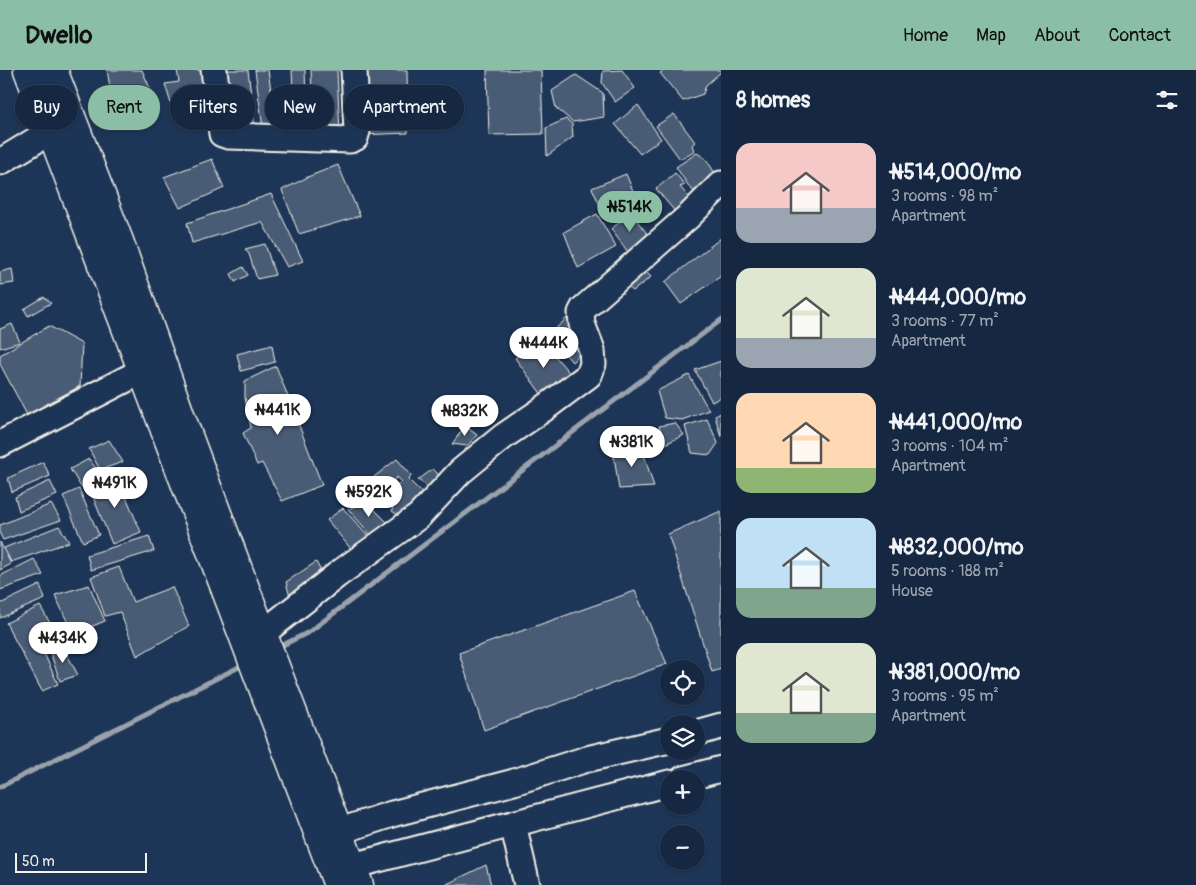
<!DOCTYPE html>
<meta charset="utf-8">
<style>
:root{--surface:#162841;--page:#1f3048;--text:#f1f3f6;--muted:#9ea6b1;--line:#35445a;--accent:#8abfa5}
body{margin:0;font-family:Pangolin,sans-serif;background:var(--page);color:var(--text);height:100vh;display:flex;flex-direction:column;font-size:19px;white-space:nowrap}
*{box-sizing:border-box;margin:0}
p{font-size:16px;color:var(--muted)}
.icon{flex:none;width:28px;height:28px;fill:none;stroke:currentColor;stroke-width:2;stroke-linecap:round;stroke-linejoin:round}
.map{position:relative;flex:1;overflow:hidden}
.details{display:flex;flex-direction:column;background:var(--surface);width:475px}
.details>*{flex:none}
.top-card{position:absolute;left:15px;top:15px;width:475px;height:45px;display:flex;gap:10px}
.tools{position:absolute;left:660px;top:590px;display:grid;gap:10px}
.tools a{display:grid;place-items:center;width:45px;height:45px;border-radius:50%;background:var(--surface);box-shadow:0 1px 4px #0004,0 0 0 1px var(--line);font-size:25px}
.scale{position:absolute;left:15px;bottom:12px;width:132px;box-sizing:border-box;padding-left:5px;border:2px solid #f4f1e8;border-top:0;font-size:14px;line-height:18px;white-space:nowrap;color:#f4f1e8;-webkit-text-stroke:4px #1d3557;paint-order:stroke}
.price{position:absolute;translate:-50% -42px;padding:0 11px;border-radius:18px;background:#fff;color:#222;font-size:16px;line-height:32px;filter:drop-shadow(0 1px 2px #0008)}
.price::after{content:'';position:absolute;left:50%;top:30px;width:15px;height:11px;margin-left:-8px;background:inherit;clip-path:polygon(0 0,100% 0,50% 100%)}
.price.active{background:var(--accent);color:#111}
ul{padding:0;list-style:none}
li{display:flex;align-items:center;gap:15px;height:125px;padding:0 15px}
li span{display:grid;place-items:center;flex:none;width:140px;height:100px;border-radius:15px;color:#555}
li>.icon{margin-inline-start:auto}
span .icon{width:60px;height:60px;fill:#fffc;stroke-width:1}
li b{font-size:21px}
h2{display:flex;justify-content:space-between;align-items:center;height:60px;padding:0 15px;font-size:21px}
.tag{padding:0 18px;border-radius:22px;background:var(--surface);box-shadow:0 1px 4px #0004,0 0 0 1px var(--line);font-size:18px;line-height:45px}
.tag.active{background:var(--accent);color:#111}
header{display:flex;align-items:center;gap:30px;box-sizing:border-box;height:70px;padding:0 25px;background:var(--accent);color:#111}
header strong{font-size:24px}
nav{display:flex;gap:28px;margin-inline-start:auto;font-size:18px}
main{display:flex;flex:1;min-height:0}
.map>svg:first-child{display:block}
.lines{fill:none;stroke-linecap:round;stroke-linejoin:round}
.stream{stroke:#9aa2ab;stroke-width:5}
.building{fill:#485b74;stroke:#f4f1e8}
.minor-casing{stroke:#f4f1e8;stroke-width:29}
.major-casing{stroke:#f4f1e8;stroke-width:31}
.minor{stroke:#1d3557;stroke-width:25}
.major{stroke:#1d3557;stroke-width:28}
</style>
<header>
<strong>Dwello</strong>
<nav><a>Home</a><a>Map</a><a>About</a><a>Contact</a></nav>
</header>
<main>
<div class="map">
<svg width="721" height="815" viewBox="0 0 721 815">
<rect width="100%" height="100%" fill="#1d3557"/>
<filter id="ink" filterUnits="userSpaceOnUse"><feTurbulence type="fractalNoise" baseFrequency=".02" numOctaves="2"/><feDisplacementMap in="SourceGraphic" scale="10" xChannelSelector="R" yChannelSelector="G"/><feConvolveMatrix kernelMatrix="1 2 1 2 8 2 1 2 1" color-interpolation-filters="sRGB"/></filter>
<g filter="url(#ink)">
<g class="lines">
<path class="stream" d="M277,578l32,-16 412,-312
M0,717l245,-123"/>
</g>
<path class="building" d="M107,0h35l14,32 -7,4 3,16 -35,4z
M177,0h30l5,40 -37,7 -10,-33 14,-2z
M223,0h25l7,58 -24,3z
M255,0h13l8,56 -13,2z
M292,0h13l2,64 -12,1z
M311,0h26l3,64 -26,1z
M359,0h48l1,63 -48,2z
M487,0h54l2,64 -54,1z
M622,0l13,18 -20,14 -13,-19 1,-12z
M664,0h57v2l-15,13 -3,9 -20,7 -23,-28z
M576,5l27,18 1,24 -31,5 -17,-14 -4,-17z
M638,35l23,34 -21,15 -25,-30z
M674,44l21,28 -3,3 2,6 -14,8 -24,-33z
M566,49l6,5 1,13 -26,19 -1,-28z
M697,83l9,6 12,19 -16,20 -12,-10 -14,-21z
M212,89l12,29 -44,20 -16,-31z
M338,95l22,51 -61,18 -17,-44 28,-14z
M675,103l10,12 -5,2 13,15 -15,13 -22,-26z
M626,104l10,24 -33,14 -11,-24z
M271,124l32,67 -16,6 -25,-45 -70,21 -5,-20z
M631,143l18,23 -21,16 -17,-23z
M597,144l19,33 -38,21 -14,-36z
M721,168v38l-40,28 -16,-22z
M265,174l10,31 -18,4 -8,-25 -4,-5z
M638,194l13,13 -18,14 -12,-10z
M243,197l5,8 -13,7 -4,-8z
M12,199l2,14 -14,2v-13z
M44,227l7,6 -23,13 -4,-7z
M567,248l16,33 -11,11 -23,-27z
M12,254l8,18 -20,6v-19z
M49,256l33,18 -2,42 -53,29 -27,-51v-9z
M541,270l32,37 -28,22 -30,-41z
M272,275l3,17 -34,9 -4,-17z
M721,291v36l-9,5 -17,-32z
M276,296l46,119 -40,16 -20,-38 -5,2 -14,-32 8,-5 -6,-30v-17z
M689,305l20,35 -27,10 -17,-2 -8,-27z
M721,343v24l-6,-21z
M707,349l11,24 -8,12 -18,-2 -7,-27z
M675,353l9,12 -19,9 -6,-18z
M465,356l12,9 -10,11 -15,-2z
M109,370l14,22 -23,8 -11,-21z
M640,372l14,45 -35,2 -6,-39z
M89,389l11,15 -19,13 -11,-18z
M397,389l14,16 -2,5 18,18 -22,22 -13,-9 1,-5 -9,-10 18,-14 -5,-5 -14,15 -9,-15z
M43,392l7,14 -38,16 -4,-14z
M433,399l11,11 -12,9 -14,-9z
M116,403l25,59 -29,12 -23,-57z
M50,411l7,14 -38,16 -4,-14z
M79,419l20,46 -16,7 -20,-46z
M367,432l24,24 -20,9 -23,-26z
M51,434l10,16 -58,20 -3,-6v-9z
M343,438l29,33 -16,14 -29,-35z
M721,441v158l-9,3 -44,-138z
M59,456l10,16 -58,20 -7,-14z
M149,466l5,15 -63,19 -4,-15z
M0,472l11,22 -11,6z
M34,489l9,16 -43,15v-14z
M316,492l8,15 -34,20 -4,-15z
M119,497l14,35 39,-15 17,39 -52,30 -17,-44 -15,4 -14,-39z
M40,515l5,14 -45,19v-14z
M89,515l16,36 -32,13 -18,-39z
M635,521l32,73 -183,66 -25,-77z
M40,536l10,17 -13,15 21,46 -16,7 -36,-68z
M63,577l15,28 -18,6 -10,-29z
M486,795l5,20h-44v-1z"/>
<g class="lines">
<defs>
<path id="minor" d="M214,0l8,64 6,2 122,4 5,-2 2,-7 -3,-61
M0,92l51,-31
M0,374l142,-73
M263,563l74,-58 82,-59 41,-44 44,-36 38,-26 47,-35 4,-11 -1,-14 -10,-26 -1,-11 2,-4 106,-93 32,-32
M696,663l25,-7
M683,709l38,-10
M513,754l14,61
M340,761l52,-17 122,-32 73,-23 82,-19
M352,796l317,-83"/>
<path id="major" d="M28,0l310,815
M53,0l66,171 63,179 66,176 111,289"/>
</defs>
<use href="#minor" class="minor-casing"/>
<use href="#major" class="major-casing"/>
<use href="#minor" class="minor"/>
<use href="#major" class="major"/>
</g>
</g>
</svg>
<div class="tools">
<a><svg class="icon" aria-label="locate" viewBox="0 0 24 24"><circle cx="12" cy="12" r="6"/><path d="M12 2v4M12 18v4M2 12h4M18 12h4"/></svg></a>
<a><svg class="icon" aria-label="layers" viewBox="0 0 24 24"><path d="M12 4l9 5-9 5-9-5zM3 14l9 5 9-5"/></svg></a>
<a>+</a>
<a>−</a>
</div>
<div class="scale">50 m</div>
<b class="price active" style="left:630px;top:163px">₦514K</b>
<b class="price" style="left:544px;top:299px">₦444K</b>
<b class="price" style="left:278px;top:366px">₦441K</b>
<b class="price" style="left:465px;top:367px">₦832K</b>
<b class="price" style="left:632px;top:398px">₦381K</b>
<b class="price" style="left:115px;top:439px">₦491K</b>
<b class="price" style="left:369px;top:448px">₦592K</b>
<b class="price" style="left:63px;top:594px">₦434K</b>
<div class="top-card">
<a class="tag">Buy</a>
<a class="tag active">Rent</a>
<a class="tag">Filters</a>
<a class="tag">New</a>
<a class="tag">Apartment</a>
</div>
</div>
<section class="details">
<h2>8 homes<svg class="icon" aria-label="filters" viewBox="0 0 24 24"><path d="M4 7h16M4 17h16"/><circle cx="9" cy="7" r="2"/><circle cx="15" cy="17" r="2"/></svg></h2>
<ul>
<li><span style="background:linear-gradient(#f6c9c9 65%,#9aa5b1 0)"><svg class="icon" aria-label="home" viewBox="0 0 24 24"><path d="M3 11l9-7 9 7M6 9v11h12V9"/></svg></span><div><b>₦514,000/mo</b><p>3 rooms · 98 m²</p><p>Apartment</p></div></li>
<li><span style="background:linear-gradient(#dfe7d0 70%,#9aa5b1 0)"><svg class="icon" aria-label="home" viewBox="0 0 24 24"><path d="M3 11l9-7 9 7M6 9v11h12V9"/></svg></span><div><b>₦444,000/mo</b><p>3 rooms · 77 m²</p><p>Apartment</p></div></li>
<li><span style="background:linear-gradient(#ffd9b3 75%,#8fb573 0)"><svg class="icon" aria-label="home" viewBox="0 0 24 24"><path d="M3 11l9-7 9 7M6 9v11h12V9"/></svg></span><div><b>₦441,000/mo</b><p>3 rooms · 104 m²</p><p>Apartment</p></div></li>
<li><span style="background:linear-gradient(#bfe0f5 70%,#7fa58c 0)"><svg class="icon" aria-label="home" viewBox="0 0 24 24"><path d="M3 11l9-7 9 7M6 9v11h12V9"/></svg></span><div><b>₦832,000/mo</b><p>5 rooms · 188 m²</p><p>House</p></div></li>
<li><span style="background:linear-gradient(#dfe7d0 70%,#7fa58c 0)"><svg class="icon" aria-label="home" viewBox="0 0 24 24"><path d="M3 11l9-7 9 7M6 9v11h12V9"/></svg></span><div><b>₦381,000/mo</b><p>3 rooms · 95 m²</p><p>Apartment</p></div></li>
</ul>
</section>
</main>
